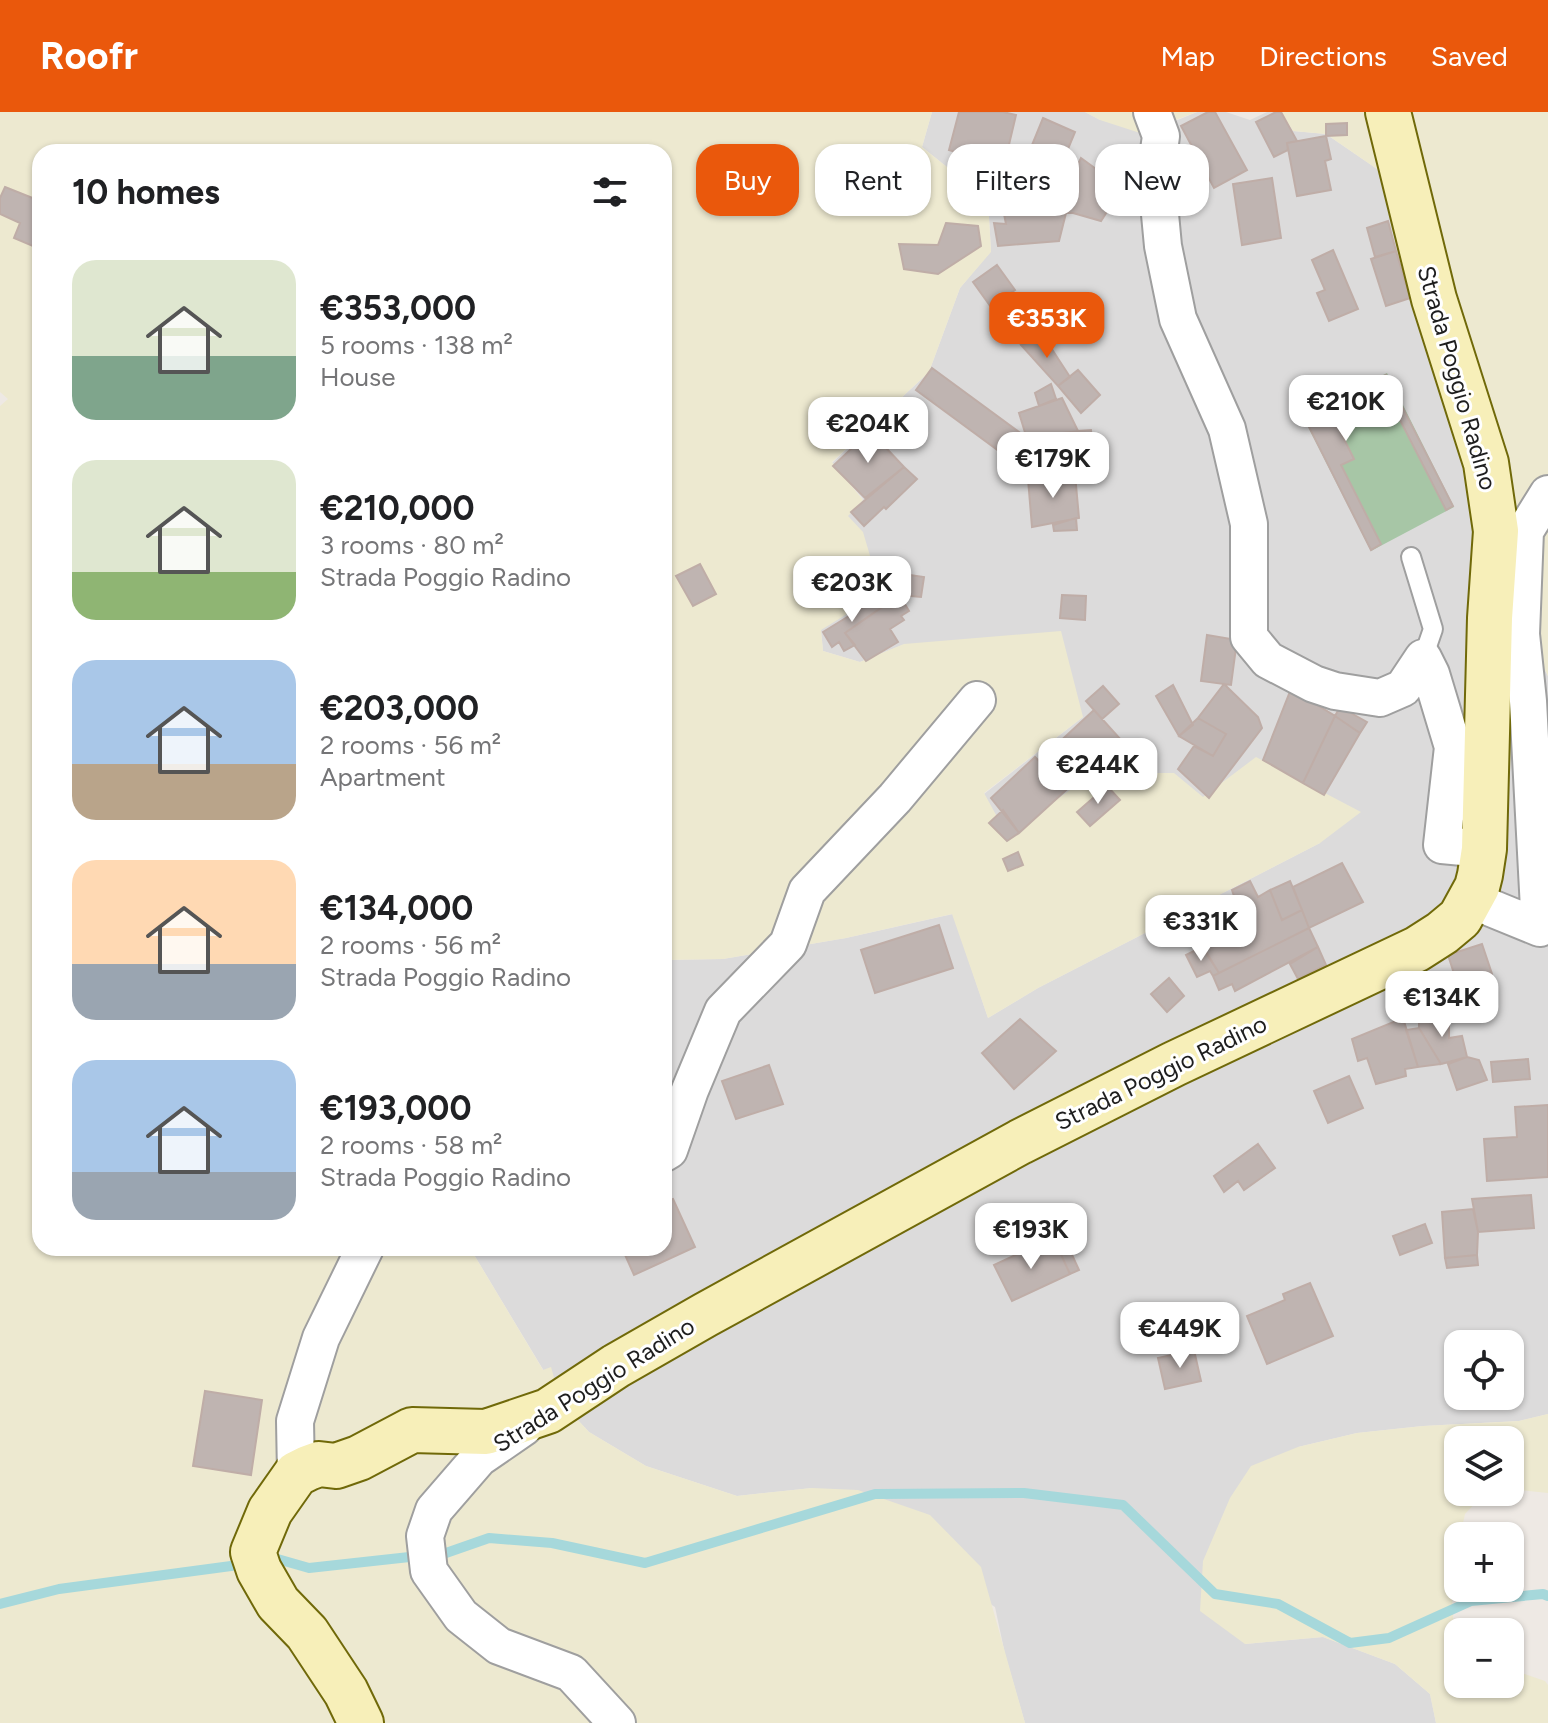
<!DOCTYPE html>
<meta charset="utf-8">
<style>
:root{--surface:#fff;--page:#f2f2f2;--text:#202124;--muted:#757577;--accent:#ea580c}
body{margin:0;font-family:Figtree,sans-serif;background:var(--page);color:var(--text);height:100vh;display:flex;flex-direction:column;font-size:30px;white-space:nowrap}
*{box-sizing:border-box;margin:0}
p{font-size:26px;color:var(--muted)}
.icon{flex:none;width:44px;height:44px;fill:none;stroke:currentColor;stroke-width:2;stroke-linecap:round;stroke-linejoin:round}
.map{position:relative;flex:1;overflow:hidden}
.details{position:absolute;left:32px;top:32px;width:640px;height:1112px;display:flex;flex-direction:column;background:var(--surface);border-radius:24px;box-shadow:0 2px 6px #0004}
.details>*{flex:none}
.hud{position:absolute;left:696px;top:32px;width:732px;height:72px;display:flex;gap:16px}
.controls{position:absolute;left:1444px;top:1218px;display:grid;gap:16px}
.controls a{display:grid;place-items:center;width:80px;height:80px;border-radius:16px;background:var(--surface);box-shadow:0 2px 6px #0004;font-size:40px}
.price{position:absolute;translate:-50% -68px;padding:0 18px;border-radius:16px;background:#fff;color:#222;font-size:26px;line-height:52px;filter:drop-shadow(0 2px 4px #0008)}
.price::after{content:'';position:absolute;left:50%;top:48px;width:24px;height:18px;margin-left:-12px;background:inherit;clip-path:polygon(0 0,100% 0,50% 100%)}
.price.selected{background:var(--accent);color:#fff}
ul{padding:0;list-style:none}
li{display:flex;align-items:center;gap:24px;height:200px;padding:0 40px}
li span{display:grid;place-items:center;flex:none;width:224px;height:160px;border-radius:24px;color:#555}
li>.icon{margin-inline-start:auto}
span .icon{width:96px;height:96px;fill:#fffc;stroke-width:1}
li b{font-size:34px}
h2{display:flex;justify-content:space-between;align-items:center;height:96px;padding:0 40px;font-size:34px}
.chip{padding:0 28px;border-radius:24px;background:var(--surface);box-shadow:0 2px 6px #0004;font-size:28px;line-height:72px}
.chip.selected{background:var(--accent);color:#fff}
header{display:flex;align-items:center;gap:48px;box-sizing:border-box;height:112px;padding:0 40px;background:var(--accent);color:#fff}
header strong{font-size:38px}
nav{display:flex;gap:44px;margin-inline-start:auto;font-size:28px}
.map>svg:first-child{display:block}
.residential{fill:#dcdbdb;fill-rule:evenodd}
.farmland{fill:#ede9d0}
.cemetery{fill:#a7c6a6}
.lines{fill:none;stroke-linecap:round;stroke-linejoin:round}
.stream{stroke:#a6d8db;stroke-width:10}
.building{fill:#bfb4b1;stroke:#bfada7;stroke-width:2}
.lane-casing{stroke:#9f9f9f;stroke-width:22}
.street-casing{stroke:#9f9f9f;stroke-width:40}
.secondary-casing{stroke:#706909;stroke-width:48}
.lane{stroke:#fff;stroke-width:18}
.street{stroke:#fff;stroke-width:36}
.secondary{stroke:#f7efb9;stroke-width:44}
.labels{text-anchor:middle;stroke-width:6;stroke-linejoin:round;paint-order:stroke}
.street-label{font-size:24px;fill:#1e1e1e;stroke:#fff}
</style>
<header>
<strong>Roofr</strong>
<nav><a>Map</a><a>Directions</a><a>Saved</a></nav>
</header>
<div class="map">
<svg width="1548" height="1611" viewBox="0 0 1548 1611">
<rect width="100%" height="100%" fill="#eee9e4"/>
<path class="residential" d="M932,0h153l15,8 73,2 24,-10h29l24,8 17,-8h14l12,19 33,3 51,35 43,100 106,364 22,43v738l-29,7 -96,5 -66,7 -59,14 -53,197 78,-7 72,27 35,30 6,29h-411l-20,-69 -10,-47 -183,-119 -75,8 -91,-30 -57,-34 -28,-30 -11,-34 -6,3 -74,-123h194v-288l59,-1 123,-21 107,-24 35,104 50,-30 282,-145 -118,-46 -161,15 -34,24 -23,-42 99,-77 -178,-73 -45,18 -37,-11 -2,-21 27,-115 15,-16 -31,-36 97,-91 31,-84 31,-37 -3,-51 -66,-53zM1458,1232h52v52h-52z"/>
<path class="farmland" d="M0,0h932l-10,35 66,53 3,52 -31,36 -31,84 -97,90 31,38 -15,16 15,16 18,61 -60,37 2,21 37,11 44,-18 157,-13 22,86 -99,76 23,42 87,-62h80l29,24 53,-40 105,55 -41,31 -282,145 -50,30 -36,-104 -106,24 -123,21 -59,1v-808h-624v1096h430l73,122 8,-3 10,35 28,30 57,34 91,30 75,-8 46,2 72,25 51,52 44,156h-1025v-1317l8,-7 -8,-7z
M1085,0h112l-57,21 -40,-13z
M1281,0h267v564l-22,-43 -106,-364 -43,-100 -51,-35 -33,-3z
M1548,1302v79l-38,-4v-49h-52v52h35l-9,2 -19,20 -14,64 3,55 4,3v48h52v-15l35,12 3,4v38h-112l-6,-29 -35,-30 -72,-27 -78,7 -45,-33 3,-50 27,-63 21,-32 47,-19 59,-14 66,-7 96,-5z"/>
<path class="cemetery" d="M1387,261l67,134 -83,44 -69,-136z"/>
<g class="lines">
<path class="stream" d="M266,1448l8,-2 35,10 137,-15 43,-15 63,5 93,20 230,-69 149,-1 99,12 92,89 63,10 72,39 39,-5 82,-37 72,-7 5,2
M0,1492l59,-15 187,-25"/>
</g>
<path class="building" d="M959,0h44l13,3 -9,38 -16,-4 -4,12 -38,-11z
M1208,0h7l32,58 -33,18 -33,-62z
M1276,0h5l16,29 -10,2 1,7 -14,7 -18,-35z
M1043,6l32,14 -21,51 -24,-11 8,-19 -8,-3z
M1347,11v12l-21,1v-12z
M1326,24l5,23 -6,2 6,29 -34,6 -10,-53z
M1081,46l41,30 -21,33 -28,-8h-7l-5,-13z
M1272,66l9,60 -39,7 -9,-61z
M5,75l35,14v48l-26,-11 6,-15 -20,-9v-16z
M1057,78l9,23 -7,28 -61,5 -4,-23 12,1 -5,-25z
M1388,109l8,30 -21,6 -8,-29z
M946,111l32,3 3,20 -43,28 -34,-5 -5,-25 39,1z
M1333,138l25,59 -29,12 -12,-28 8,-3 -13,-30z
M1396,139l14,47 -24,8 -15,-47z
M997,153l18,25 -24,17 -18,-25z
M1008,183l21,31 -17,12 -21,-31z
M1044,225l26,40 -12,9 -37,-41z
M932,256l87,64 -16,22 -87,-64z
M1078,258l22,25 -19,18 -23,-27z
M1386,263l67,131 -7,4 -67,-131z
M1379,267l11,22 -52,26 16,32 -13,6 40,79 -10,6 -67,-133z
M1051,272l5,15 -17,7 -4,-13z
M1062,286l16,33 -51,8 -8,-26z
M1091,318l4,47 -13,1 -4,-47z
M870,319l34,36 -39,31 -32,-32z
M1078,319l4,42 -40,5 -4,-42z
M904,355l13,12 -31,30 -2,-2 -20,19 -13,-14z
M1075,362l4,44 -47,9 -4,-48z
M1076,406l1,12 -23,1 -1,-6z
M700,452l16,30 -23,12 -17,-30z
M903,462l21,3 -3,20 -21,-2z
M883,483l5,8 -43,30 10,12 -11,6 -5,-9 -7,5 -9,-15z
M1062,483l24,1 -1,24 -25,-2z
M903,489l6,10 -8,5 3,4 -14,9 8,13 -32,19 -21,-28 43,-30 3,5z
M1207,523l30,5 -6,45 -30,-4z
M1224,572l34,33 4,11 -53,70 -31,-29 16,-23 19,10 13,-22 -28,-16z
M1173,573l20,40 -14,11 -23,-40z
M1103,574l16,18 -17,15 -16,-18z
M1291,577l44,27 -32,67 -40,-23z
M1340,595l27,15 -7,11 -25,-17z
M1094,598l27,30 -102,93 -28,-35 44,-41 4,4z
M1335,604l25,17 -36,62 -21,-12z
M1198,606l28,16 -13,22 -34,-20z
M1107,674l13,14 -30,26 -13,-14z
M1003,698l16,23 -12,8 -18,-18z
M1018,740l5,13 -15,6 -5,-12z
M1342,751l21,39 -54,26 -16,-41z
M1250,769l8,16 12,-7 12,30 20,-10 7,18 -90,45 -28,-46 44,-28 -3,-9z
M1290,769l12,29 -20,10 -12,-30z
M939,813l14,43 -78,25 -14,-43z
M1309,816l9,19 -83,44 -3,-7 -13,6 -6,-14z
M1482,832l10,30 -34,12 -10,-31z
M1202,835l17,26 -6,3 -3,-5 -13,6 -11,-22z
M1318,835l8,18 -28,14 -8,-15z
M1169,866l15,18 -17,16 -16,-18z
M1449,904v22l13,-2 5,21 -26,7 -22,-36v-10z
M1403,906l15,49 -13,2 1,7 -30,8 -9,-26 -9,3 -6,-22z
M1020,907l36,32 -42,38 -32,-36z
M1419,916l22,36 -23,3 -12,-37z
M1467,945l12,3 8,20 -30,10 -9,-26z
M1528,947l2,20 -37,3 -2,-20z
M769,953l14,39 -47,15 -14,-38z
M1349,964l14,32 -35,15 -14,-32z
M1548,993v72l-61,4 -3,-42 33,-2 -2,-30z
M1258,1032l17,24 -31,22 -6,-9 -14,11 -10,-16z
M1531,1083l3,33 -56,4 -6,-33z
M673,1087l22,48 -61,28 -12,-27h42v-46z
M1473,1097l5,23 -1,23 -32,3 -3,-46z
M1425,1112l7,19 -32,12 -7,-19z
M1062,1121l17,37 -9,4 -13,-28 -15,8 -5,-9z
M1037,1133l5,9 15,-8 13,28 -58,27 -18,-36z
M1477,1143l1,10 -31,3 -2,-10z
M1310,1171l23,53 -66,28 -20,-48 38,-16 -2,-6z
M1194,1238l7,31 -36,8 -7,-31z
M205,1279l57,9 -11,75 -58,-9z"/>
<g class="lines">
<defs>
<path id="lane" d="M1411,445l22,72 -10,29"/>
<path id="street" d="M1152,0l9,24 -5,36 7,74 15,73 49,110 22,95v113l19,23 46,24 21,7 45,7 23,-10 20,-30 8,16 22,73 -11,98 42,4
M1490,506l15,5 16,11 7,67 12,227 -49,-20
M1521,522l4,-103 23,-37
M664,1041l5,-3 21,-60 33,-79 65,-67 19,-53 88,-93 82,-98
M524,1315l-45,31 -45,52 -9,26 4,35 32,45 38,30 72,27 46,50
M296,1362l-1,-53 26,-83 44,-90"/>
<path id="secondary" d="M361,1611l-15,-31 -39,-59 -29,-30 -19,-33 -6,-18 17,-41 26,-37 12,-6 11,-4 17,2 23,-8 53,-28 74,2 62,-21 68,-45 89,-51 315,-173 154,-78 243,-115 25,-16 18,-15 17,-31 3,-12 4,-26 6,-231 6,-87 -10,-68 -52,-164 -46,-187"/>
</defs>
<use href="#lane" class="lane-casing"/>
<use href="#street" class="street-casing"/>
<use href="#secondary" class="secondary-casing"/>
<use href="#lane" class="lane"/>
<use href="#street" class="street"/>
<use href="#secondary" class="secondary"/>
</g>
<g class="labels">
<g class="street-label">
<text transform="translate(1457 266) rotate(74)" y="8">Strada Poggio Radino</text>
<text transform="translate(1161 961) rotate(-26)" y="8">Strada Poggio Radino</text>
<text transform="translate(594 1273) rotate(-32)" y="8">Strada Poggio Radino</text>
</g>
</g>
</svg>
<div class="controls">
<a><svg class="icon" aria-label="locate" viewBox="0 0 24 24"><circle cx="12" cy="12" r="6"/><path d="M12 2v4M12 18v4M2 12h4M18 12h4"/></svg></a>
<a><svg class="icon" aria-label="layers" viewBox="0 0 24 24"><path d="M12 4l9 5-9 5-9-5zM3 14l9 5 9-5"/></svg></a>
<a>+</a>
<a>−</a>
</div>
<b class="price selected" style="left:1047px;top:248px">€353K</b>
<b class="price" style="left:1346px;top:331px">€210K</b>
<b class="price" style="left:868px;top:353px">€204K</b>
<b class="price" style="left:1053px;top:388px">€179K</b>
<b class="price" style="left:852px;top:512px">€203K</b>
<b class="price" style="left:1098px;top:694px">€244K</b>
<b class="price" style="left:1201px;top:851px">€331K</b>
<b class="price" style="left:1442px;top:927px">€134K</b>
<b class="price" style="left:1031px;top:1159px">€193K</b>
<b class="price" style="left:1180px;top:1258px">€449K</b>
<div class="hud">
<a class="chip selected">Buy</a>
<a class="chip">Rent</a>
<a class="chip">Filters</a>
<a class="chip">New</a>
</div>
<section class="details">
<h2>10 homes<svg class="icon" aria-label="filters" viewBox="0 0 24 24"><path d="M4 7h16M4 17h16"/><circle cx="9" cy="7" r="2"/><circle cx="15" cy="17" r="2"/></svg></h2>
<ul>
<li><span style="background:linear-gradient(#dfe7d0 60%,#7fa58c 0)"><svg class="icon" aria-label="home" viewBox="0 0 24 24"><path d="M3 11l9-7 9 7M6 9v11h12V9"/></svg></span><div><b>€353,000</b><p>5 rooms · 138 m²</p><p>House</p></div></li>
<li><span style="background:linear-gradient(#dfe7d0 70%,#8fb573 0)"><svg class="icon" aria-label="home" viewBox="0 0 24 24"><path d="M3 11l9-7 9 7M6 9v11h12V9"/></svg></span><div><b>€210,000</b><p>3 rooms · 80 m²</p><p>Strada Poggio Radino</p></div></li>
<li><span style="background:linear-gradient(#a9c7e8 65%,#b9a48a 0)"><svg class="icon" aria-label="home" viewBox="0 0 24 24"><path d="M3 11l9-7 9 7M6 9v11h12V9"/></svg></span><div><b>€203,000</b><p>2 rooms · 56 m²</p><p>Apartment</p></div></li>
<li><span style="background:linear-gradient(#ffd9b3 65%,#9aa5b1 0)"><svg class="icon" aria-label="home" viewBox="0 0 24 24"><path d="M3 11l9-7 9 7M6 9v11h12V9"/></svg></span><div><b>€134,000</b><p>2 rooms · 56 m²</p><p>Strada Poggio Radino</p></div></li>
<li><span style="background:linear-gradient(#a9c7e8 70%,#9aa5b1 0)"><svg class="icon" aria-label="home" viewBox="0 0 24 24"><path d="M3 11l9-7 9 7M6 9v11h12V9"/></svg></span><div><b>€193,000</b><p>2 rooms · 58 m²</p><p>Strada Poggio Radino</p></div></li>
</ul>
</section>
</div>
